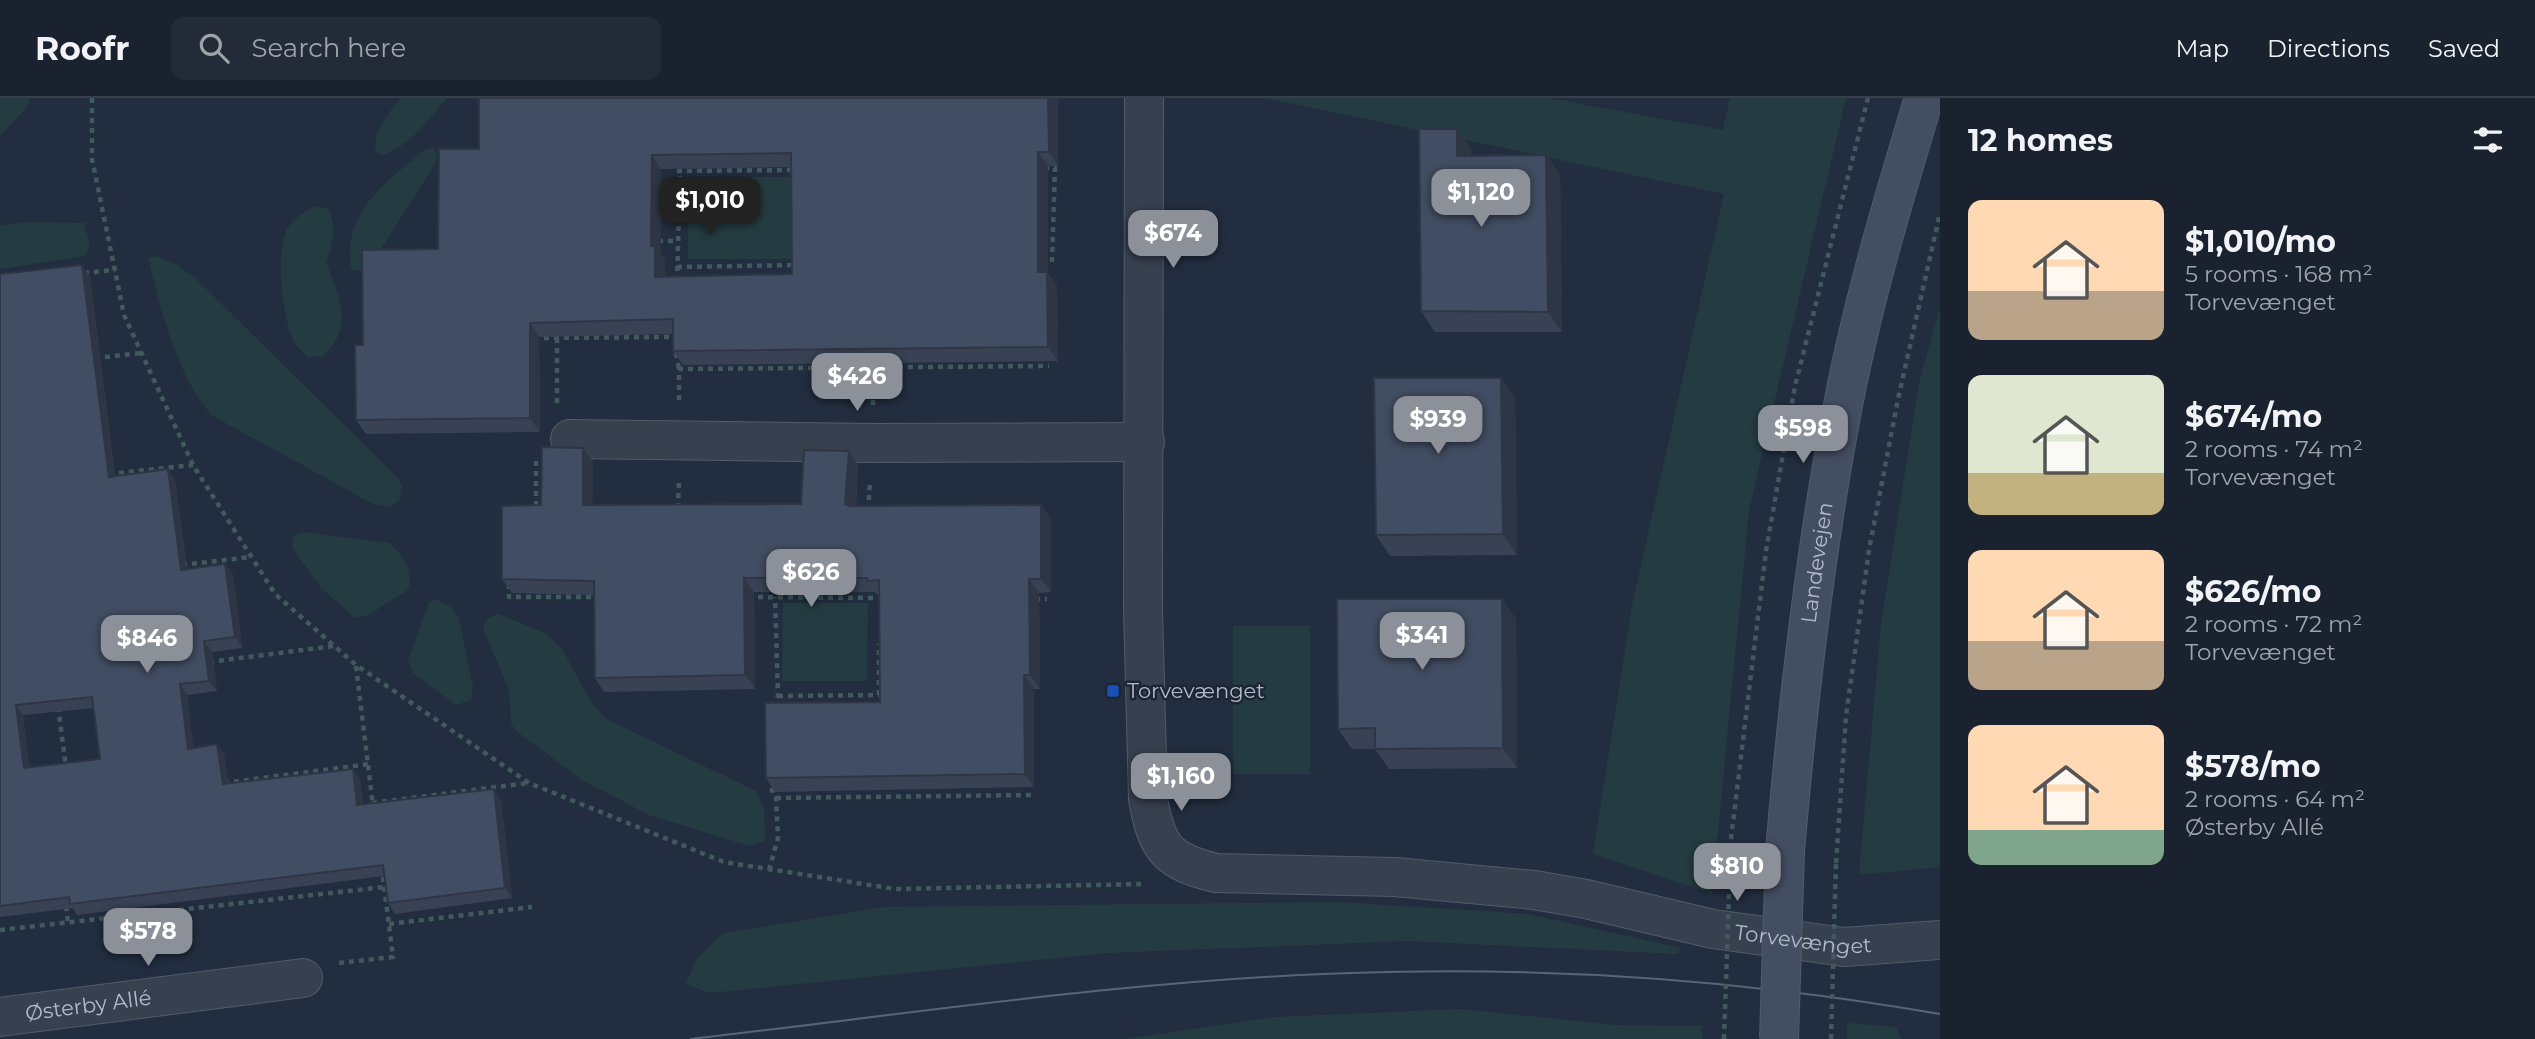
<!DOCTYPE html>
<meta charset="utf-8">
<style>
:root{--surface:#1a2230;--page:#232a38;--text:#f1f3f6;--muted:#9fa4ab;--line:#383f4c;--accent:#8c9099}
body{margin:0;font-family:Montserrat,sans-serif;background:var(--page);color:var(--text);height:100vh;display:flex;flex-direction:column;font-size:26px;white-space:nowrap}
*{box-sizing:border-box;margin:0}
p{font-size:23px;color:var(--muted)}
.icon{flex:none;width:38px;height:38px;fill:none;stroke:currentColor;stroke-width:2;stroke-linecap:round;stroke-linejoin:round}
.map{position:relative;flex:1;overflow:hidden}
.sheet{display:flex;flex-direction:column;background:var(--surface);width:595px}
.sheet>*{flex:none}
.price{position:absolute;translate:-50% -60px;padding:0 16px;border-radius:14px;background:var(--accent);color:#fff;font-size:23px;line-height:46px;filter:drop-shadow(0 2px 4px #0008)}
.price::after{content:'';position:absolute;left:50%;top:42px;width:21px;height:16px;margin-left:-10px;background:inherit;clip-path:polygon(0 0,100% 0,50% 100%)}
.price.current{background:#222;color:#fff}
ul{padding:0;list-style:none}
li{display:flex;align-items:center;gap:21px;height:175px;padding:0 28px}
li span{display:grid;place-items:center;flex:none;width:196px;height:140px;border-radius:14px;color:#555}
li>.icon{margin-inline-start:auto}
span .icon{width:84px;height:84px;fill:#fffc;stroke-width:1}
li b{font-size:30px}
h2{display:flex;justify-content:space-between;align-items:center;height:84px;padding:0 28px;font-size:30px}
header{display:flex;align-items:center;gap:42px;box-sizing:border-box;height:98px;padding:0 35px;background:var(--surface);border-bottom:2px solid var(--line)}
header strong{font-size:33px}
nav{display:flex;gap:38px;margin-inline-start:auto;font-size:24px}
.search{width:490px;height:63px;background:var(--page);display:flex;align-items:center;gap:18px;box-sizing:border-box;padding:0 24px;border-radius:14px;color:var(--muted);font-size:26px}
main{display:flex;flex:1;min-height:0}
.map>svg:first-child{display:block}
.green{fill:#243c41}
.lines{fill:none;stroke-linecap:round;stroke-linejoin:round}
.street-casing{stroke:#525b6a;stroke-width:40}
.secondary-casing{stroke:#525b6a;stroke-width:40}
.path{stroke:#42595e;stroke-width:4.5;stroke-dasharray:5 5;stroke-linecap:butt}
.street{stroke:#37404f;stroke-width:38}
.secondary{stroke:#444e63;stroke-width:38}
.tram{stroke:#586477;stroke-width:2}
.secondary-bridge-casing{stroke:#525b6a;stroke-width:40;stroke-linecap:butt}
.path-bridge{stroke:#42595e;stroke-width:4.5;stroke-dasharray:5 5;stroke-linecap:butt}
.secondary-bridge{stroke:#444e63;stroke-width:38}
.wall{fill:#384254;fill-rule:evenodd}
.shaded-wall{fill:#2e3645}
.building{fill:#414d62;stroke:#2e3645;stroke-width:2;fill-rule:evenodd}
.transit-dot{fill:#1a4fb4;stroke:#1c2534;stroke-width:2.5}
.labels{text-anchor:middle;stroke-width:5;stroke-linejoin:round;paint-order:stroke}
.street-label{font-size:21px;fill:#b3bbca;stroke:#1c2534}
.poi-label{font-size:21px;fill:#b3bbca;stroke:#1c2534;text-anchor:start}
</style>
<header>
<strong>Roofr</strong>
<div class="search"><svg class="icon" aria-label="search" viewBox="0 0 24 24"><circle cx="10" cy="10" r="6"/><path d="M15 15l6 6"/></svg>Search here</div>
<nav><a>Map</a><a>Directions</a><a>Saved</a></nav>
</header>
<main>
<div class="map">
<svg width="1940" height="941" viewBox="0 0 1940 941">
<rect width="100%" height="100%" fill="#222e40"/>
<path class="green" d="M0,0h29l-1,8 -28,30z
M401,0h46c-19,22 -36,47 -64,57l-7,-3c-4,-21 13,-39 25,-54z
M1265,0h284l174,32 7,-32h116l-97,412 -37,384 -119,-40 39,-248 92,-412z
M433,50l5,7 -3,9 -61,96 -13,10h-10c-9,-59 34,-86 73,-120z
M688,79h104v82h-104z
M316,108l12,3c9,18 5,35 -2,53 13,35 29,65 -3,94l-16,1c-3,-4 -8,-8 -11,-12 -14,-21 -22,-99 -7,-119 7,-9 17,-15 27,-20z
M27,124l57,1 6,23 -5,10 -85,13v-43z
M155,158l21,8 18,13 204,201 4,8 -3,15 -11,6 -15,-3 -160,-88c-35,-35 -53,-110 -65,-158z
M1940,210v559l-81,8 22,-250 38,-242z
M303,434l86,11c16,14 23,25 20,46l-42,27 -13,1 -33,-29 -29,-41 2,-12z
M437,501l15,9 7,10 14,69 -2,13 -15,5 -43,-32 -5,-12 21,-59z
M783,505h85l-1,78h-85z
M498,516l49,20 15,15 29,53 15,17 150,72 8,19 1,30 -15,6 -101,-31 -67,-35 -67,-50 -4,-7 -2,-33 -26,-62 5,-10z
M1233,528h77v148h-77z
M1338,804l190,12 153,34 -4,6 -268,-13 -302,12 -397,40 -24,-9 11,-25 26,-26 162,-26z
M1461,911l153,16 88,1v13h-578l152,-22z
M1847,925l49,4 5,12h-54z"/>
<g class="lines">
<defs>
<g id="street">
<path id="s1" d="M1144,0l-1,510 5,191c9,50 19,62 68,74l179,4 139,13 52,9 127,30 131,18 96,-7"/>
<path d="M570,341l302,4 273,-1"/>
<path id="s2" d="M0,919l303,-39"/>
</g>
<g id="secondary">
<path id="s3" d="M1785,753c13,-152 30,-302 59,-451 20,-103 50,-202 80,-302"/>
</g>
</defs>
<use href="#street" class="street-casing"/>
<use href="#secondary" class="secondary-casing"/>
<path class="path" d="M92,0v61l32,156 69,150 82,129 81,71 173,118 195,79 171,27 248,-5
M677,73l118,-1
M658,143h20
M1042,164h10l3,-94h-10
M677,169l118,-2
M84,175l31,-3
M677,183l3,-103 -3,-6
M534,240l142,-1
M676,255l3,16
M95,260l47,-5
M679,302v-31l370,-3
M557,305v-65
M873,307l1,-38
M536,363v47
M109,376l84,-9
M678,410l1,-29
M868,412l2,-27
M182,467l69,-8
M509,486v13h91
M748,499l135,1
M1035,501h12
M209,564l125,-16
M356,568l17,140
M879,597v-51
M778,598l106,-1
M58,609l8,60
M773,609l5,-11 -3,-99
M224,685l145,-19
M776,700l257,-3
M372,705l156,-20
M1731,741l35,-288 29,-165 73,-288
M1836,765l10,-147 23,-166 29,-151 42,-186
M769,772l9,-32 -2,-40 -4,-5v-11
M66,808l2,16
M389,826l143,-17
M0,832l384,-43
M339,865l54,-6 -11,-87"/>
<use href="#street" class="street"/>
<use href="#secondary" class="secondary"/>
<path class="tram" d="M691,941c218,-25 439,-59 659,-66 198,-7 395,7 590,41"/>
<defs>
<path id="secondary-bridge" d="M1779,941l6,-188"/>
</defs>
<use href="#secondary-bridge" class="secondary-bridge-casing"/>
<path class="path-bridge" d="M1724,941l7,-200
M1831,941l5,-176"/>
<use href="#secondary-bridge" class="secondary-bridge"/>
</g>
<path class="wall" d="M479,0h579v68h-10v107l9,13 1,75 -375,4 -10,-14v-17l-134,3 1,95 -174,2 -10,-14 7,-75 75,-96 41,-100zM791,69l1,107 -127,3v-17l-4,-6v-85z
M1457,31l14,20v7l75,-1 14,20 2,157h-127l-14,-21z
M0,176l90,2 25,200 53,-7 7,11 12,89 46,5 9,74 -30,4 5,39 -30,4 6,53 24,-4 7,10 4,30 132,-5 3,26 138,-5 11,98 -117,16 -7,-11 -4,-27 -307,39 -4,-7 -73,9zM94,610l6,51 -71,8 -6,-52z
M1501,280l14,20 2,157 -127,1 -14,-21z
M593,363l-1,44 209,-1 57,-39 -2,41 195,12v74l-12,1 1,96h-6v98l-259,5 -9,-14 114,-76 -1,-108h-2l-2,-2h-121l1,97 -151,3 -9,-14 -1,-83 -82,-2 -10,-14 39,-74z
M1502,501l14,20 1,149 -128,1 -14,-20h-23l-14,-20z"/>
<path class="shaded-wall" d="M1048,0h10v68l-9,-14z
M1457,31l14,20v28l-14,-21z
M1038,54l10,14v107l9,13 1,75 -10,-14 -10,-75z
M652,57l9,14v85l4,6v31l-10,-14 -4,-31z
M1546,57l14,20 2,157 -14,-20z
M82,167l8,11 26,211 -7,-10z
M530,225l9,14 1,95 -10,-14z
M1501,280l14,20 2,157 -14,-21z
M583,350l10,13 -1,58 -9,-14z
M849,353l9,14 -3,53 -10,-14z
M168,371l7,11 13,100 -7,-10z
M1041,407l10,13v74l-10,-13z
M225,466l8,10 9,74 -7,-11z
M744,480l10,14 1,97 -10,-14z
M1029,481l10,14 1,96 -10,-14z
M1502,501l14,20 1,149 -14,-20z
M204,543l8,11 5,39 -8,-10z
M1024,577l10,14v98l-9,-13z
M180,586l7,11 8,64 -7,-10z
M16,607l7,10 8,63 -7,-10z
M217,646l7,10 6,40 -7,-10z
M353,671l7,10 5,37 -8,-11z
M494,691l7,11 11,98 -7,-10z"/>
<path class="building" d="M479,0h569l1,54h-11v120h9l1,75 -375,4v-32l-143,4v95l-174,2 -1,-75h8l-1,-95 76,-1 1,-100h40zM791,55l1,121 -137,3v-31h-4l1,-91z
M1419,31h38v27l89,-1 2,157 -127,-1z
M82,167l27,212 59,-8 13,101 44,-6 10,73 -31,4 5,40 -29,3 8,65 29,-5 6,40 130,-15 4,36 137,-16 11,99 -117,15 -5,-38 -313,39 -1,-7 -69,9v-632zM92,599l8,62 -76,9 -8,-63z
M1374,280h127l2,156 -127,1z
M542,349l41,1v57l218,-1 3,-54 45,1 -4,53 5,2 191,-1v74h-12l1,96h-6l1,99 -259,4 -1,-75 115,-1 -1,-122 -12,1v-3h-123l1,97 -150,3 -1,-97 -92,-2v-73l39,-1z
M1337,501h165l1,149 -128,1v-21l-37,1z"/>
<rect class="transit-dot" x="1106" y="586" width="14" height="14" rx="3.5"/>
<g class="labels">
<g class="street-label">
<text dy="7" stroke="none"><textPath href="#s3" startOffset="290">Landevejen</textPath></text>
<text dy="7" stroke="none"><textPath href="#s1" startOffset="1404">Torvevænget</textPath></text>
<text dy="7" stroke="none"><textPath href="#s2" startOffset="89">Østerby Allé</textPath></text>
</g>
<g class="poi-label">
<text x="1127" y="600">Torvevænget</text>
</g>
</g>
</svg>
<b class="price" style="left:1481px;top:131px">$1,120</b>
<b class="price current" style="left:710px;top:139px">$1,010</b>
<b class="price" style="left:1173px;top:172px">$674</b>
<b class="price" style="left:857px;top:315px">$426</b>
<b class="price" style="left:1438px;top:358px">$939</b>
<b class="price" style="left:1803px;top:367px">$598</b>
<b class="price" style="left:811px;top:511px">$626</b>
<b class="price" style="left:1422px;top:574px">$341</b>
<b class="price" style="left:147px;top:577px">$846</b>
<b class="price" style="left:1181px;top:715px">$1,160</b>
<b class="price" style="left:1737px;top:805px">$810</b>
<b class="price" style="left:148px;top:870px">$578</b>
</div>
<section class="sheet">
<h2>12 homes<svg class="icon" aria-label="filters" viewBox="0 0 24 24"><path d="M4 7h16M4 17h16"/><circle cx="9" cy="7" r="2"/><circle cx="15" cy="17" r="2"/></svg></h2>
<ul>
<li><span style="background:linear-gradient(#ffd9b3 65%,#b9a48a 0)"><svg class="icon" aria-label="home" viewBox="0 0 24 24"><path d="M3 11l9-7 9 7M6 9v11h12V9"/></svg></span><div><b>$1,010/mo</b><p>5 rooms · 168 m²</p><p>Torvevænget</p></div></li>
<li><span style="background:linear-gradient(#dfe7d0 70%,#c2b280 0)"><svg class="icon" aria-label="home" viewBox="0 0 24 24"><path d="M3 11l9-7 9 7M6 9v11h12V9"/></svg></span><div><b>$674/mo</b><p>2 rooms · 74 m²</p><p>Torvevænget</p></div></li>
<li><span style="background:linear-gradient(#ffd9b3 65%,#b9a48a 0)"><svg class="icon" aria-label="home" viewBox="0 0 24 24"><path d="M3 11l9-7 9 7M6 9v11h12V9"/></svg></span><div><b>$626/mo</b><p>2 rooms · 72 m²</p><p>Torvevænget</p></div></li>
<li><span style="background:linear-gradient(#ffd9b3 75%,#7fa58c 0)"><svg class="icon" aria-label="home" viewBox="0 0 24 24"><path d="M3 11l9-7 9 7M6 9v11h12V9"/></svg></span><div><b>$578/mo</b><p>2 rooms · 64 m²</p><p>Østerby Allé</p></div></li>
</ul>
</section>
</main>
